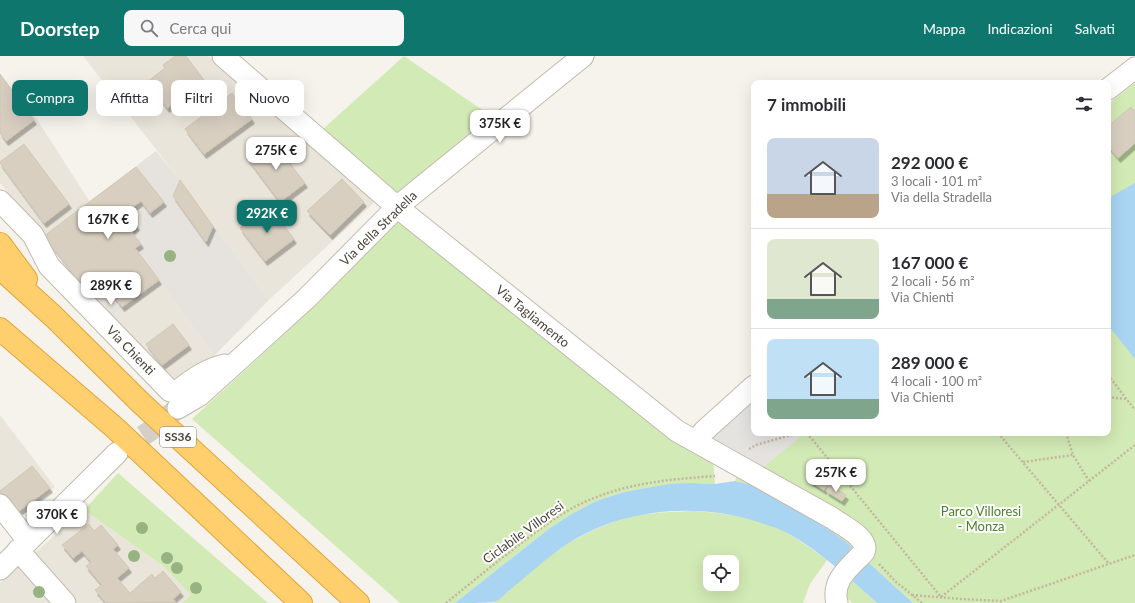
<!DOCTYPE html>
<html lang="it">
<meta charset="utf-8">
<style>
:root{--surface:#fff;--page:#f7f7f7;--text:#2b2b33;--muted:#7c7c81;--line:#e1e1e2;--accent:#0f766e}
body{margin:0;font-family:Lato,sans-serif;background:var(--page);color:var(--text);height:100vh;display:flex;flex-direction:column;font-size:15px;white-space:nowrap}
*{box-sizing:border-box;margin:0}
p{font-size:13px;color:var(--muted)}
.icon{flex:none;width:22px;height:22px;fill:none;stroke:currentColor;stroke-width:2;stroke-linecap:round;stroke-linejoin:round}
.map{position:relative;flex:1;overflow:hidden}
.side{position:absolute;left:751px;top:24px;width:360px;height:356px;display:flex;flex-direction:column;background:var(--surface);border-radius:8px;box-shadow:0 4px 16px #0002}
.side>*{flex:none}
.guide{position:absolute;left:12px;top:24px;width:380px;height:36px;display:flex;gap:8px}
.controls{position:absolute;left:703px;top:499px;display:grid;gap:8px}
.controls a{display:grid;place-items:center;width:36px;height:36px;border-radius:8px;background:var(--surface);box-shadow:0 4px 16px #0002;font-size:20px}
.price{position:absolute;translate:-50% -34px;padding:0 9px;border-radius:8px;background:#fff;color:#222;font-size:13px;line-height:26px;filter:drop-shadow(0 1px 2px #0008)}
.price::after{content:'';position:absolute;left:50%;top:24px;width:12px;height:9px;margin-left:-6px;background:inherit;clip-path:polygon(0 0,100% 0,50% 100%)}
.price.current{background:var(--accent);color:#fff}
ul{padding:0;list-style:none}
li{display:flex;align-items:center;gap:12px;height:100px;padding:0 16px}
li+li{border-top:1px solid var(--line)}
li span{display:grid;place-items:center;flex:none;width:112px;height:80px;border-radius:8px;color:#555}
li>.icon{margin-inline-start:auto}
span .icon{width:48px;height:48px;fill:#fffc;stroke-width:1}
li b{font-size:17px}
h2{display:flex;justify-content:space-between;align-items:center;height:48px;padding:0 16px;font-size:17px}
.tag{padding:0 14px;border-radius:8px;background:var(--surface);box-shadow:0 4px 16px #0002;font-size:14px;line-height:36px}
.tag.current{background:var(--accent);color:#fff}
header{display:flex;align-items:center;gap:24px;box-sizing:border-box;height:56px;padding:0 20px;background:var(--accent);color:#fff}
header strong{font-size:19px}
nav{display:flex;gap:22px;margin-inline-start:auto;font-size:14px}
.search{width:280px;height:36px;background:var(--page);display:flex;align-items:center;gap:10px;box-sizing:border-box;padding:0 14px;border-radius:8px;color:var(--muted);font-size:15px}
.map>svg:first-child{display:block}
.residential{fill:#eae5da}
.industrial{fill:#e6e2dd}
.green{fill:#d2eab5;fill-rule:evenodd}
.parking{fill:#e5e3e0}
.water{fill:#a9d4f2}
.building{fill:#d8cfc1;stroke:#d3c7b4;filter:url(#shadow)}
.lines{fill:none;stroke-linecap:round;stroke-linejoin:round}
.minor-tunnel{stroke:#d4d0c8;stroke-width:21;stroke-dasharray:21 10;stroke-linecap:butt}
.minor-casing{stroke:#c2bbae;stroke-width:23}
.highway-casing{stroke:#e0a43c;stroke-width:24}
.path{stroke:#c4b79f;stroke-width:2.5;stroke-dasharray:2 2;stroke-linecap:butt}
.minor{stroke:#fff;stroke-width:21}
.highway{stroke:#ffcf6e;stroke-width:22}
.tree{fill:#97b381}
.labels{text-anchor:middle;stroke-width:4;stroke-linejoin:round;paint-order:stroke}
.shield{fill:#fff;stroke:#817c74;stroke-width:1}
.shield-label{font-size:12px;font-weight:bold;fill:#4b4439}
.street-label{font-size:13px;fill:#4b4439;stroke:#fff}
.park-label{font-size:13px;fill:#4a7f2a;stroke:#fff}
</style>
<header>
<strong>Doorstep</strong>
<div class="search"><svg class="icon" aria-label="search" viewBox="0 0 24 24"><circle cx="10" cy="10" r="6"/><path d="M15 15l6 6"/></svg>Cerca qui</div>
<nav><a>Mappa</a><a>Indicazioni</a><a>Salvati</a></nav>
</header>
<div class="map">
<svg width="1135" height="547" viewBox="0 0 1135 547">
<defs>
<filter id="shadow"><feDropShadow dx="2.5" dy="4.5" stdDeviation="0" flood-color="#0004"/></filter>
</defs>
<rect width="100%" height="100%" fill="#f6f3ec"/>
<path class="residential" d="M83,0h125l168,145 -107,99 -89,-120z
M0,19l36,43 54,84 -46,34 -44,-53z
M159,224l55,76 -38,28 -66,-67z
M0,359l55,72 -38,32 -17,-23z
M84,454l79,56 28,29 -9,8h-182v-20z"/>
<path class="industrial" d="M156,95l24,29 89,120 -55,56 -55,-76 -49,37 -21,-23 -45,-58z"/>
<path class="green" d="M404,0l87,60 -94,78 -74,-65z
M1135,27v520h-222l-67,-61 -31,-22 -63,-35 -17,-4 19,-48h354v-329z
M397,165l250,199 66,39 2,25 -24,-1 -45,5 -22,4 -28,9 -26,14 -20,13 -95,75h-55l-208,-184 112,-103z
M118,417l150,130h-86l9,-8 -28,-29 -79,-56z
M694,455c32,2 67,7 95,23 13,8 26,17 38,26l-17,24 -7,19h-309c22,-18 43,-38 66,-54 21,-15 46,-25 70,-32 21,-5 43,-5 64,-6zM710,506h22v22h-22z
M849,522l28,25h-25l-10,-10z"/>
<path class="parking" d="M754,340v37h51l-45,37 -52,-33z"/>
<path class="water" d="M1135,127v176l-27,-34v-125l4,-4z
M735,425l17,4 63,35 31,22 67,61h-36c-28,-25 -56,-51 -88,-69 -12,-7 -25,-10 -37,-14 -64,-18 -137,-10 -192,29 -17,12 -33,27 -49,40 -5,4 -11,11 -16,13 -6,1 -32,1 -40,1l95,-75 20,-13 26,-14 28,-9 22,-4 24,-4 21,-1 24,1z"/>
<path class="building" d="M175,0h11l18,24 -37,28 -20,-26 18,-14 -2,-3z
M0,18l34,46 -28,21 -6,-8z
M232,37l20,26 -48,35 -19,-25z
M1131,51l4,5v31l-17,15 -10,-12v-20z
M271,83l34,44 -25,19 -33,-44z
M24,88l45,60 -25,19 -44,-60v-1z
M136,111l28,35 -14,11 -9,-12 -14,10 10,15 -6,5 10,13 -6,4 24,32 -37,27 -18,-24 -15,11 -45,-58z
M342,123l22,23 -34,33 -23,-24z
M180,124l33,46 -7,16 -33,-46z
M269,150l25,33 -29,22 -25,-33z
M173,268l16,21 -27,20 -16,-21z
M32,410l18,22 -35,26 -15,-20v-3z
M810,417l18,11 -4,6 -17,-11z
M830,429l16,10 -4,6 -16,-10z
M89,468l5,7 7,-6 17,20 -5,4 16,19 -12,10 13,15 22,-19 3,4 8,-7 18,21 -8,7 3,3 -70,1 -11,-13 7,-5 -16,-19 5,-4 -9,-11 -9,7 -11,-13z"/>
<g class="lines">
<path class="minor-tunnel" d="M117,397l33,-22 28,-23"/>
<defs>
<path id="minor" d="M223,0l174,151 280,224 155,87c9,7 38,20 32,34 -14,15 -33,28 -27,51
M1108,33l27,-21
M0,145l33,34 16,31 121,125 6,1c16,-12 30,-23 49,-27
M178,352l22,-13 107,-97 90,-91 186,-151
M700,387l1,-8 3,-4 50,-45
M0,449l28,36
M18,494l47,53
M0,513l117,-116"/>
<path id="highway" d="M0,188l26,35
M0,212l54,49 88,87 216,199
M0,273l115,99 186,175"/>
</defs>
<use href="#minor" class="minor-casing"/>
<use href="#highway" class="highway-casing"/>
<path class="path" d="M1108,319l27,35
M1108,341l18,2
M807,377l134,164 194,-152
M998,377l111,131
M1066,377l7,22 16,26
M749,393l7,-4 42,-12
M1023,406l50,-7
M879,508l17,18 26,21
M912,539l49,4 40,2 134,-46
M446,547c25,-20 49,-40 74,-59 21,-16 43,-33 67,-43 40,-18 85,-22 128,-25"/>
<use href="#minor" class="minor"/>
<use href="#highway" class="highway"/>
</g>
<g class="tree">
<circle cx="170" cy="200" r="6"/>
<circle cx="142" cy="472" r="6"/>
<circle cx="134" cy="500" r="6"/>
<circle cx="167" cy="502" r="6"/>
<circle cx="177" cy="512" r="6"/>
<circle cx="196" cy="532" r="6"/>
<circle cx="39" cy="536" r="6"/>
</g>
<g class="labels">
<rect class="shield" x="160" y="371" width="36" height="20" rx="3"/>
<g class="shield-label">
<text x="178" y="385">SS36</text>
</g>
<g class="street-label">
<text transform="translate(378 172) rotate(-44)" y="5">Via della Stradella</text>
<text transform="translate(533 260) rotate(39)" y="5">Via Tagliamento</text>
<text transform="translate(131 294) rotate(46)" y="5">Via Chienti</text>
<text transform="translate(523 476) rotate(-36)" y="5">Ciclabile Villoresi</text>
</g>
<g class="park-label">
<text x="981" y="460">Parco Villoresi<tspan x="981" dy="15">- Monza</tspan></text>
</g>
</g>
</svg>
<div class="controls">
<a><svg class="icon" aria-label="locate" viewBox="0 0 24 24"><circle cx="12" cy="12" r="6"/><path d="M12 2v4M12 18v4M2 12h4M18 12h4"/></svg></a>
</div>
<b class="price" style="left:500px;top:88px">375K €</b>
<b class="price" style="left:276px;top:115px">275K €</b>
<b class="price current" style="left:267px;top:178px">292K €</b>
<b class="price" style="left:108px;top:184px">167K €</b>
<b class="price" style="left:111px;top:250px">289K €</b>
<b class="price" style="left:836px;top:437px">257K €</b>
<b class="price" style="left:57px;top:479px">370K €</b>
<div class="guide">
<a class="tag current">Compra</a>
<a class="tag">Affitta</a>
<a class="tag">Filtri</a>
<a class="tag">Nuovo</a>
</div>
<section class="side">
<h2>7 immobili<svg class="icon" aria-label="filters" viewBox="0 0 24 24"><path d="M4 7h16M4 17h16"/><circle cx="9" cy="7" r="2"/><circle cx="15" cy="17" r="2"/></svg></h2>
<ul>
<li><span style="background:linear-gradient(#c9d6e8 70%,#b9a48a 0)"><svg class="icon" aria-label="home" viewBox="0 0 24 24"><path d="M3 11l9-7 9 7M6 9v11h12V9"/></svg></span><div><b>292 000 €</b><p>3 locali · 101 m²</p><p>Via della Stradella</p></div></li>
<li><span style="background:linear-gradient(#dfe7d0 75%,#7fa58c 0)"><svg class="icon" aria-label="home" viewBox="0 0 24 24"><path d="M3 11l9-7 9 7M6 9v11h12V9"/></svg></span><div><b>167 000 €</b><p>2 locali · 56 m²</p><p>Via Chienti</p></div></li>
<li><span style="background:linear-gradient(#bfe0f5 75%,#7fa58c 0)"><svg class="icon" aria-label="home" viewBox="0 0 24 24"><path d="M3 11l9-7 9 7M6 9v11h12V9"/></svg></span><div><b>289 000 €</b><p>4 locali · 100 m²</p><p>Via Chienti</p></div></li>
</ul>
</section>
</div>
